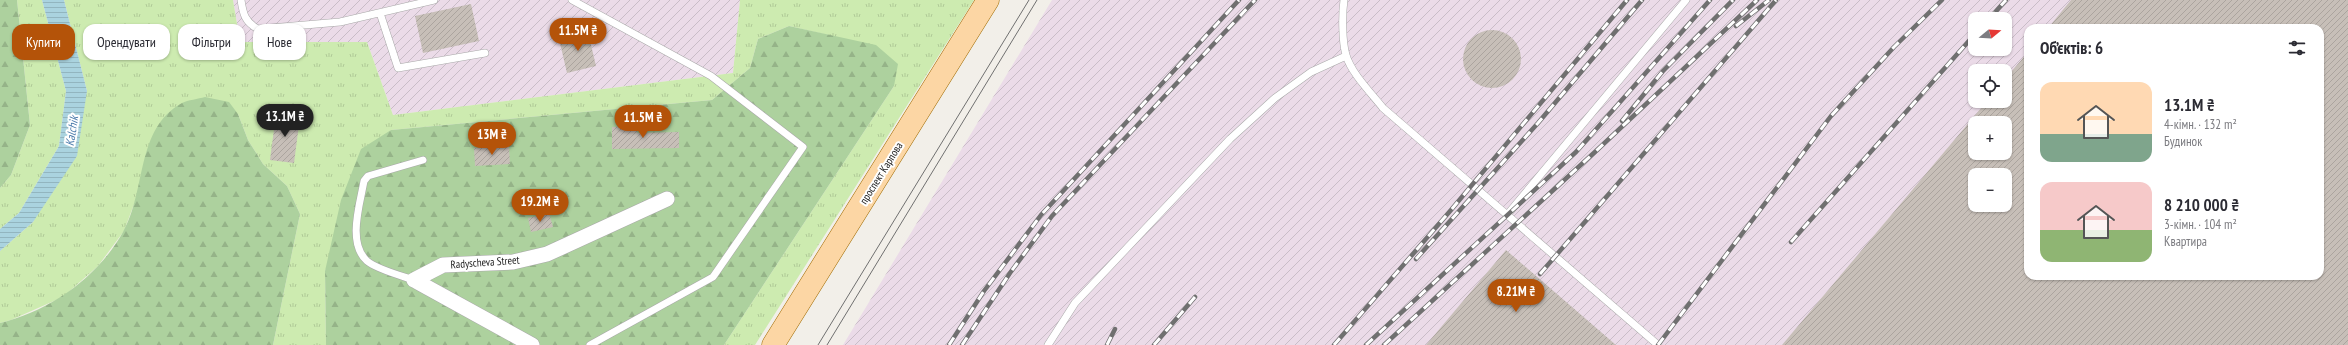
<!DOCTYPE html>
<html lang="uk">
<meta charset="utf-8">
<style>
:root{--surface:#fff;--page:#f2f2f3;--text:#2b2b33;--muted:#7c7c81;--accent:#b45309}
body{margin:0;font-family:"PT Sans Narrow",sans-serif;background:var(--page);color:var(--text);height:100vh;display:flex;flex-direction:column;font-size:15px;white-space:nowrap}
*{box-sizing:border-box;margin:0}
p{font-size:13px;color:var(--muted)}
.icon{flex:none;width:22px;height:22px;fill:none;stroke:currentColor;stroke-width:2;stroke-linecap:round;stroke-linejoin:round}
.map{position:relative;flex:1;overflow:hidden}
.panel{position:absolute;left:2024px;top:24px;width:300px;height:256px;display:flex;flex-direction:column;background:var(--surface);border-radius:12px;box-shadow:0 1px 3px #0004}
.panel>*{flex:none}
.banner{position:absolute;left:12px;top:24px;width:380px;height:36px;display:flex;gap:8px}
.needle{width:26px;rotate:72deg}
.tools{position:absolute;left:1968px;top:12px;display:grid;gap:8px}
.tools a{display:grid;place-items:center;width:44px;height:44px;border-radius:8px;background:var(--surface);box-shadow:0 1px 3px #0004;font-size:20px}
.price{position:absolute;translate:-50% -34px;padding:0 9px;border-radius:14px;background:var(--accent);color:#fff;font-size:13px;line-height:26px;filter:drop-shadow(0 1px 2px #0008)}
.price::after{content:'';position:absolute;left:50%;top:24px;width:12px;height:9px;margin-left:-6px;background:inherit;clip-path:polygon(0 0,100% 0,50% 100%)}
.price.current{background:#222;color:#fff}
ul{padding:0;list-style:none}
li{display:flex;align-items:center;gap:12px;height:100px;padding:0 16px}
li span{display:grid;place-items:center;flex:none;width:112px;height:80px;border-radius:12px;color:#555}
li>.icon{margin-inline-start:auto}
span .icon{width:48px;height:48px;fill:#fffc;stroke-width:1}
li b{font-size:17px}
h2{display:flex;justify-content:space-between;align-items:center;height:48px;padding:0 16px;font-size:17px}
.pill{padding:0 14px;border-radius:12px;background:var(--surface);box-shadow:0 1px 3px #0004;font-size:14px;line-height:36px}
.pill.current{background:var(--accent);color:#fff}
.map>svg:first-child{display:block}
.industrial{fill:url(#industrial-furrows);fill-rule:evenodd}
.grass{fill:url(#grass-tufts)}
.forest{fill:url(#forest-firs)}
.water{fill:url(#water-rules)}
.building{fill:url(#building-hatch);fill-rule:evenodd}
.lines{fill:none;stroke-linecap:round;stroke-linejoin:round}
.service-casing{stroke:#a9a9a9;stroke-width:8}
.minor-casing{stroke:#a9a9a9;stroke-width:16}
.primary-casing{stroke:#a06b00;stroke-width:23}
.service{stroke:#fff;stroke-width:7}
.minor{stroke:#fff;stroke-width:15}
.primary{stroke:#fcd6a4;stroke-width:22}
.tram{stroke:#707070;stroke-width:1}
.rail-casing{stroke:#707070;stroke-width:4.5}
.rail{stroke:#fff;stroke-width:3;stroke-dasharray:9;stroke-linecap:butt}
.labels{text-anchor:middle;stroke-width:4;stroke-linejoin:round;paint-order:stroke}
.street-label{font-size:11px;fill:#222;stroke:#fff}
.water-label{font-size:12px;font-style:italic;fill:#4a7aab;stroke:#fff}
</style>
<div class="map">
<svg width="2348" height="345" viewBox="0 0 2348 345">
<defs>
<pattern id="industrial-furrows" width="10" height="10" patternUnits="userSpaceOnUse"><rect width="10" height="10" fill="#ebdbe8"/><path d="M-1 1l2-2M0 10L10 0M9 11l2-2" fill="none" stroke="#c9bcc7"/></pattern>
<pattern id="grass-tufts" width="24" height="20" patternUnits="userSpaceOnUse"><rect width="24" height="20" fill="#cdebb0"/><path d="M3 7l-1-3M5 7V3M7 7l1-3M15 17l-1-3M17 17v-4M19 17l1-3" fill="none" stroke="#b0c997"/></pattern>
<pattern id="forest-firs" width="22" height="20" patternUnits="userSpaceOnUse"><rect width="22" height="20" fill="#add19e"/><path d="M5 1l3.5 6h-7zM16 11l3.5 6h-7z" fill="#95b388"/></pattern>
<pattern id="water-rules" width="6" height="5" patternUnits="userSpaceOnUse"><rect width="6" height="5" fill="#aad3df"/><path d="M0 2.5h6" fill="none" stroke="#92b5bf"/></pattern>
<pattern id="building-hatch" width="6" height="6" patternUnits="userSpaceOnUse"><rect width="6" height="6" fill="#c7bfb8"/><path d="M-1 1l2-2M0 6l6-6M5 7l2-2" fill="none" stroke="#aba49e"/></pattern>
</defs>
<rect width="100%" height="100%" fill="#f2efe9"/>
<path class="industrial" d="M233,0h507l-7,73 -340,42 -26,-73h-127z
M1052,0h1296v345h-1505zM1975,19h30v30h-30zM2028,28h292v248h-292zM1975,71h30v30h-30zM1975,123h30v30h-30zM1975,175h30v30h-30z"/>
<path class="grass" d="M17,0h25l24,91 -7,55 -40,67 -19,16v-41l11,-13 19,-50z
M64,0h169l7,42h127l26,73 340,-42 7,-73h234l-219,345h-31l170,-259 -66,-51 -39,-9 -31,13 -8,29 -38,32 -321,30 -66,141 1,74h-53l27,-131 -13,-28 -24,-22 -15,-24 -10,-26 -102,85 -12,32 -26,35 -35,31 -52,23 -11,3v-72l33,-29 54,-131z"/>
<path class="forest" d="M0,0h17l13,125 -19,50 -11,13z
M789,26l87,19 22,19 -4,22 -170,259h-398l-1,-74 16,-71 20,-51 30,-19 321,-30 38,-32 8,-29z
M205,97l24,5 9,12 10,26 15,24 24,22 13,28 -27,131h-273v-22c50,-12 98,-46 123,-91 24,-42 12,-103 59,-129 6,-3 16,-4 23,-6z"/>
<path class="water" d="M42,0h22l23,91 -10,65 -44,66 -33,29v-22l19,-16 40,-67 7,-55z"/>
<path class="building" d="M2071,0h277v345h-566l205,-244h18v-22l23,-27v224h292v-248h-272zM1975,123h30v30h-30zM1975,175h30v30h-30z
M471,4l8,37 -56,12 -8,-37z
M1463 59a29 29 0 1 1 58 0a29 29 0 1 1-58 0Z
M588,32l8,34 -29,7 -8,-34z
M276,114l24,3 -6,46 -24,-3z
M637,126v7l42,-1v16l-67,1v-22z
M509,146l1,18 -35,2 -1,-18z
M549,213l4,14 -22,5 -3,-14z
M1506,250l110,95h-190z"/>
<g class="lines">
<defs>
<path id="service" d="M241,0c2,14 4,22 17,29l82,-7 94,-22
M572,0l139,76 92,71 -90,130 -123,68
M1344,0c-2,14 -2,41 2,55 5,18 26,39 37,53l275,237
M380,13l18,55 87,-15
M1507,215l179,-215
M414,280c-12,-4 -38,-11 -47,-19 -20,-18 -7,-57 -3,-80l4,-5 55,-16
M1048,345l27,-42 155,-164 45,-41 36,-26 35,-16"/>
<path id="minor" d="M414,280l29,-15 70,-3 34,-8 120,-55
M414,280l118,65"/>
<path id="primary" d="M773,345l215,-345"/>
</defs>
<use href="#service" class="service-casing"/>
<use href="#minor" class="minor-casing"/>
<use href="#primary" class="primary-casing"/>
<use href="#service" class="service"/>
<use href="#minor" class="minor"/>
<use href="#primary" class="primary"/>
<path class="tram" d="M818,345l211,-345
M827,345l210,-345"/>
<defs>
<path id="rail" d="M1989,19l17,-19
M1736,26l33,-26
M1622,121l41,-50 70,-71
M1791,242l184,-208
M1416,259l122,-136 104,-123
M1540,274l236,-274
M949,345l35,-54 57,-76 198,-215
M962,345l48,-72 42,-57 203,-216
M1107,345l8,-16
M1154,345l41,-48
M1334,345l117,-135 176,-210
M1366,345l210,-193 134,-152
M1384,345l212,-194 161,-151
M1658,345l173,-229 63,-69 48,-47"/>
</defs>
<use href="#rail" class="rail-casing"/>
<use href="#rail" class="rail"/>
</g>
<g class="labels">
<g class="street-label">
<text transform="translate(881 173) rotate(-58)" y="4">проспект Карпова</text>
<text transform="translate(485 262) rotate(-4)" y="4">Radyscheva Street</text>
</g>
<g class="water-label">
<text transform="translate(72 131) rotate(-81)" y="4">Kalchik</text>
</g>
</g>
</svg>
<div class="tools">
<a><svg class="needle" viewBox="-14 -14 28 28"><path d="M0-13l5 13h-10z" fill="#e53935"/><path d="M0 13l5-13h-10z" fill="#7c7c81"/></svg></a>
<a><svg class="icon" aria-label="locate" viewBox="0 0 24 24"><circle cx="12" cy="12" r="6"/><path d="M12 2v4M12 18v4M2 12h4M18 12h4"/></svg></a>
<a>+</a>
<a>−</a>
</div>
<b class="price" style="left:578px;top:52px">11.5M ₴</b>
<b class="price current" style="left:285px;top:138px">13.1M ₴</b>
<b class="price" style="left:643px;top:139px">11.5M ₴</b>
<b class="price" style="left:492px;top:156px">13M ₴</b>
<b class="price" style="left:540px;top:223px">19.2M ₴</b>
<b class="price" style="left:1516px;top:313px">8.21M ₴</b>
<div class="banner">
<a class="pill current">Купити</a>
<a class="pill">Орендувати</a>
<a class="pill">Фільтри</a>
<a class="pill">Нове</a>
</div>
<section class="panel">
<h2>Об’єктів: 6<svg class="icon" aria-label="filters" viewBox="0 0 24 24"><path d="M4 7h16M4 17h16"/><circle cx="9" cy="7" r="2"/><circle cx="15" cy="17" r="2"/></svg></h2>
<ul>
<li><span style="background:linear-gradient(#ffd9b3 65%,#7fa58c 0)"><svg class="icon" aria-label="home" viewBox="0 0 24 24"><path d="M3 11l9-7 9 7M6 9v11h12V9"/></svg></span><div><b>13.1M ₴</b><p>4-кімн. · 132 m²</p><p>Будинок</p></div></li>
<li><span style="background:linear-gradient(#f6c9c9 60%,#8fb573 0)"><svg class="icon" aria-label="home" viewBox="0 0 24 24"><path d="M3 11l9-7 9 7M6 9v11h12V9"/></svg></span><div><b>8 210 000 ₴</b><p>3-кімн. · 104 m²</p><p>Квартира</p></div></li>
</ul>
</section>
</div>
